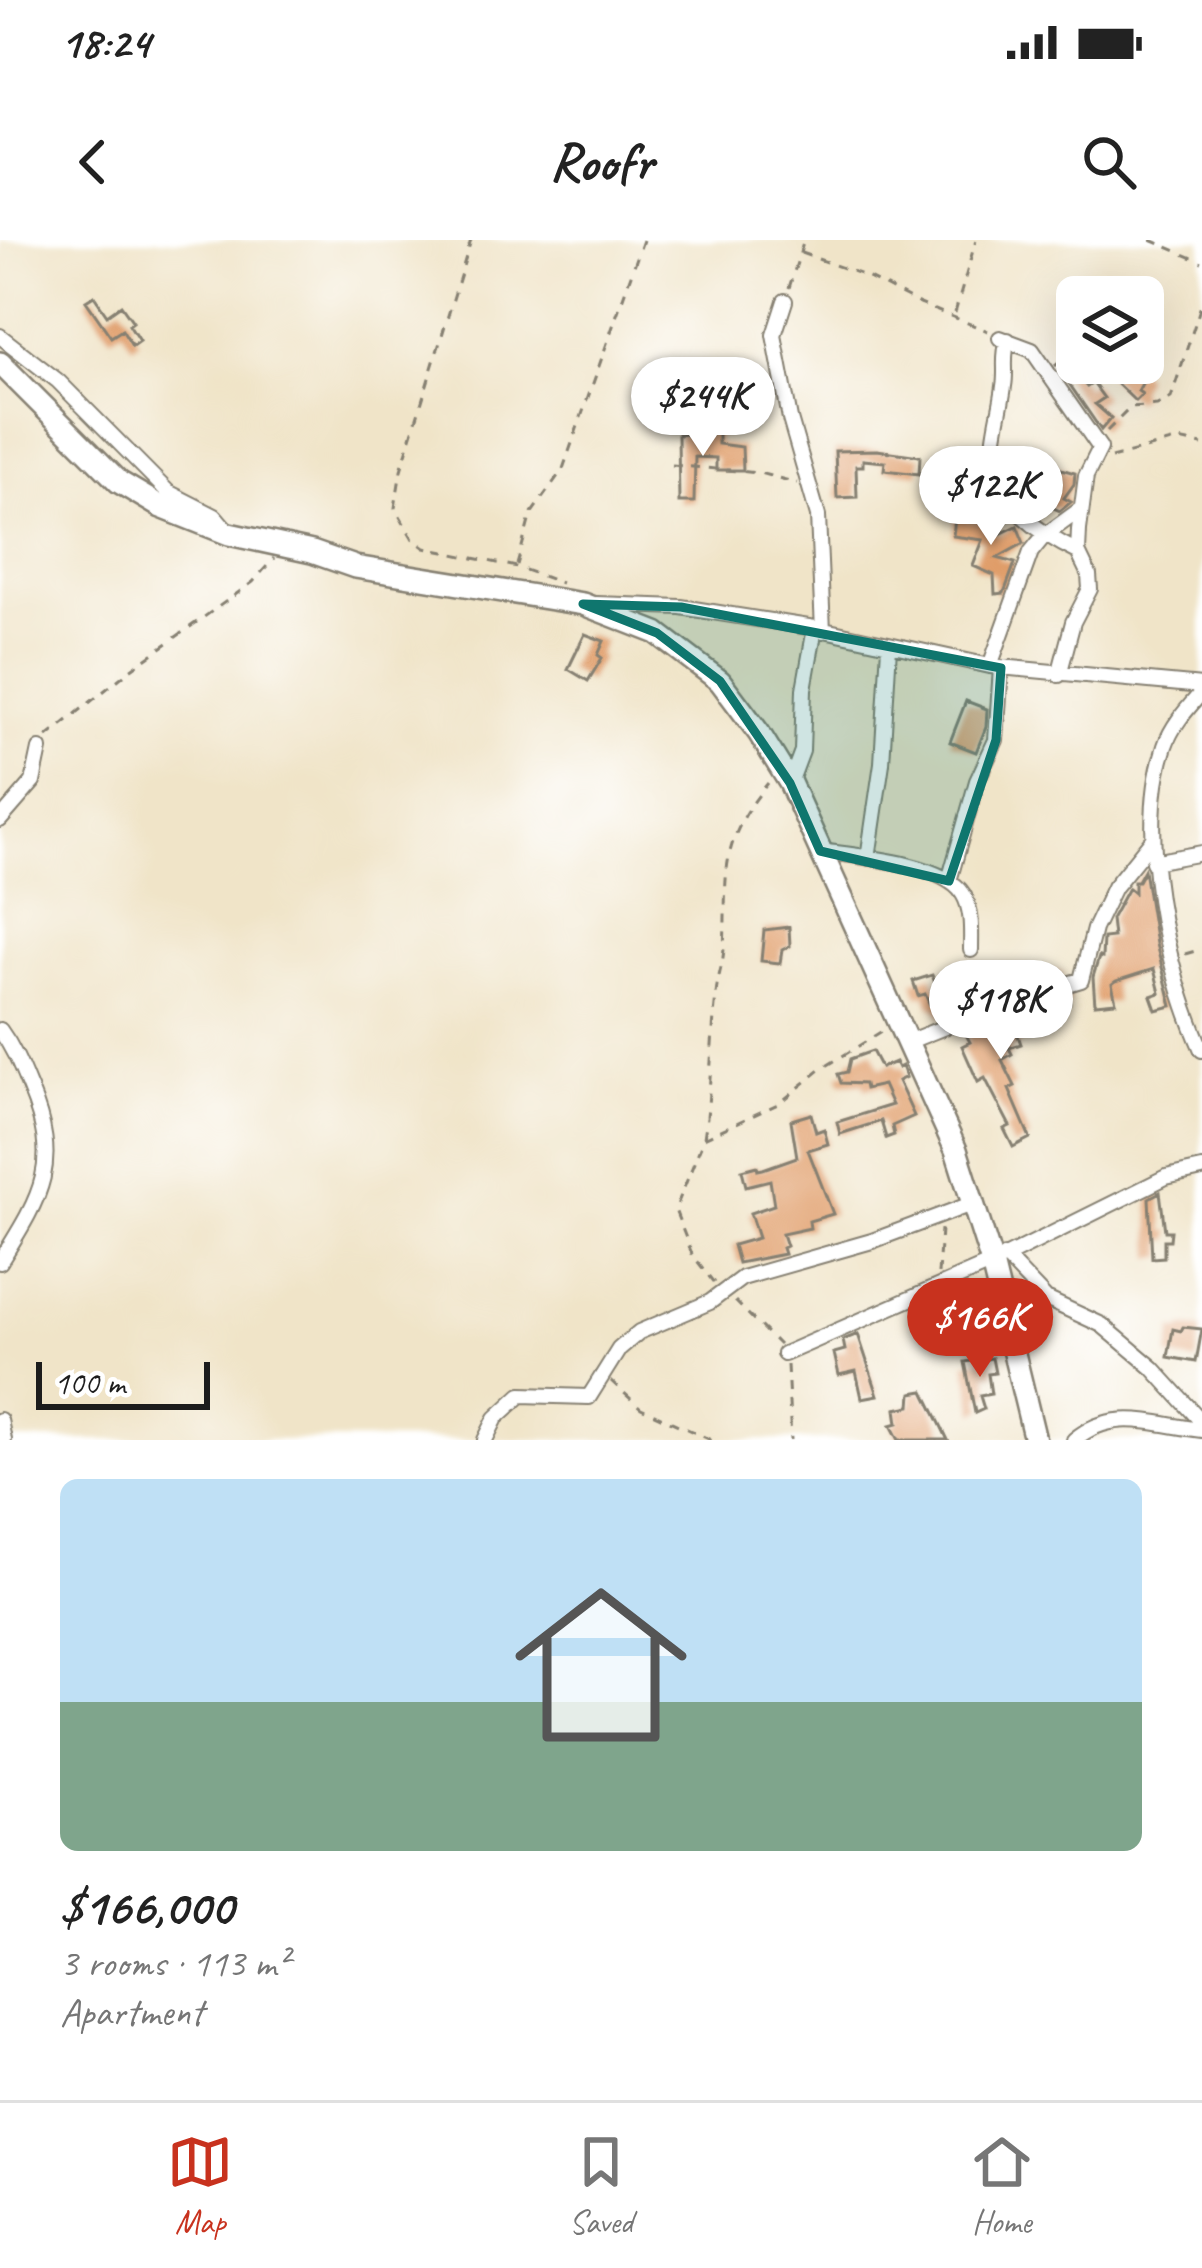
<!DOCTYPE html>
<meta charset="utf-8">
<style>
:root{--surface:#fff;--page:#f2f2f2;--text:#222;--muted:#767676;--line:#e0e0e0;--accent:#c8321e}
body{margin:0;font-family:Caveat,sans-serif;background:var(--page);color:var(--text);height:100vh;display:flex;flex-direction:column;font-size:45px;white-space:nowrap}
*{box-sizing:border-box;margin:0}
p{font-size:39px;color:var(--muted)}
.icon{flex:none;width:66px;height:66px;fill:none;stroke:currentColor;stroke-width:2;stroke-linecap:round;stroke-linejoin:round}
.map{position:relative;height:1200px;overflow:hidden}
.drawer{display:flex;flex-direction:column;background:var(--surface);flex:1}
.drawer>*{flex:none}
.fabs{position:absolute;left:1056px;top:36px;display:grid;gap:24px}
.fabs a{display:grid;place-items:center;width:108px;height:108px;border-radius:18px;background:var(--surface);box-shadow:0 12px 48px #0002;font-size:60px}
.scale{position:absolute;left:36px;bottom:30px;width:174px;box-sizing:border-box;padding-left:12px;border:6px solid #1c1c1c;border-top:0;font-size:33px;line-height:42px;white-space:nowrap;color:#1c1c1c;-webkit-text-stroke:9px #fff;paint-order:stroke}
.price{position:absolute;translate:-50% -102px;padding:0 27px;border-radius:42px;background:#fff;color:#222;font-size:39px;line-height:78px;filter:drop-shadow(0 3px 6px #0008)}
.price::after{content:'';position:absolute;left:50%;top:72px;width:36px;height:27px;margin-left:-18px;background:inherit;clip-path:polygon(0 0,100% 0,50% 100%)}
.price.active{background:var(--accent);color:#fff}
ul{padding:0;list-style:none}
li{display:grid;align-content:center;gap:24px;height:636px;padding:0 60px}
li span{display:grid;place-items:center;height:372px;border-radius:18px;color:#555}
li>.icon{margin-inline-start:auto}
span .icon{width:216px;height:216px;fill:#fffc;stroke-width:1}
li b{font-size:51px}
.status{display:flex;justify-content:space-between;align-items:center;height:84px;padding:0 60px;background:var(--surface);direction:ltr}
.status svg{height:33px;fill:currentColor}
header{display:flex;justify-content:space-between;align-items:center;height:156px;padding:0 60px;background:var(--surface);font-size:54px;font-weight:700}
.menu{display:flex;justify-content:space-around;align-items:center;height:168px;border-top:3px solid var(--line);background:var(--surface);font-size:33px;color:var(--muted)}
.menu a{display:grid;justify-items:center;gap:6px}
.menu .active{color:var(--accent)}
.map>svg:first-child{display:block}
.building{fill:#e09d69}
.lines{fill:none;stroke-linecap:round;stroke-linejoin:round}
.street-casing{stroke:#868072;stroke-width:18}
.primary-casing{stroke:#868072;stroke-width:26}
.path{stroke:#868072;stroke-width:3;stroke-dasharray:9 9;stroke-linecap:butt}
.street{stroke:#fff;stroke-width:14}
.primary{stroke:#fff;stroke-width:21}
.marked{fill:#0f766e;fill-opacity:0.2;stroke:#0f766e;stroke-width:9;stroke-linejoin:round}
</style>
<div class="status"><b>18:24</b><svg viewBox="0 0 49 12"><path d="M0 12V9h3v3zM5 12V6h3v6zM10 12V3h3v9zM15 12V0h3v12zM26 1h20v11H26zM47 4h2v5h-2z"/></svg></div>
<header><svg class="icon" aria-label="back" viewBox="0 0 24 24"><path d="M15 5l-7 7 7 7"/></svg>Roofr<svg class="icon" aria-label="search" viewBox="0 0 24 24"><circle cx="10" cy="10" r="6"/><path d="M15 15l6 6"/></svg></header>
<div class="map">
<svg width="1202" height="1200" viewBox="0 0 1202 1200">
<rect width="100%" height="100%" fill="#fff"/>
<filter id="ink" filterUnits="userSpaceOnUse"><feTurbulence type="fractalNoise" baseFrequency=".00833" numOctaves="2"/><feDisplacementMap in="SourceGraphic" scale="24" xChannelSelector="R" yChannelSelector="G"/><feConvolveMatrix kernelMatrix="1 2 1 2 8 2 1 2 1" color-interpolation-filters="sRGB"/></filter>
<filter id="wash" filterUnits="userSpaceOnUse"><feTurbulence type="fractalNoise" baseFrequency=".004" numOctaves="4" result="noise"/><feDisplacementMap in="SourceGraphic" scale="48" xChannelSelector="R" yChannelSelector="G"/><feGaussianBlur stdDeviation="2.7" result="paint"/><feColorMatrix in="noise" values="0 0 0 0 0 0 0 0 0 0 0 0 0 0 0 0 0 1.4 0 .05"/><feComposite in="paint" operator="in"/></filter>
<g filter="url(#wash)">
<rect width="100%" height="100%" fill="#f0e4c8"/>
<g id="blocks">
<path class="building" d="M94,56l13,19 14,-10 12,17 -4,3 10,16 -7,5 -10,-16 -11,7 -25,-36z
M1065,123l22,24 6,-4 11,15 -9,6 16,14 -10,12 -42,-61z
M1119,123h13l14,13 -8,15 4,3 -7,7 -27,-26z
M709,187h9v17l24,3 1,23h-27v-12l-21,-1 -1,45h-15l-1,-68 31,1z
M877,210l43,6 -1,18 -35,-4 1,-8 -22,-2v6h-7l1,31 -20,1 -2,-47z
M1051,226l24,7 -1,11 -10,14 7,4 -11,9 -23,-11z
M955,278l42,5 -1,13 21,-10 7,17 -27,15 18,5 -11,30 -9,1 -1,-19 -21,-9 10,-26 -30,-4z
M585,394l19,7 -6,14 4,3 -14,23 -20,-12z
M966,461l21,8 -1,18 -10,25 -26,-10z
M1144,630l12,74 16,62 -16,4 -5,-14 9,-3 -6,-24 -38,12 -4,3 4,18 -21,2 -2,-27 6,-20 3,1 1,-20 10,-1 -2,-18 17,-31 6,5v-12h4z
M789,687l1,19 -8,4 -2,13 -19,-2 3,-31z
M1054,731l12,2 -63,19 -64,25 2,-4 -11,-8 -5,-11 -7,2 -5,-15 19,-6 10,26 23,-8 -4,-13 11,-6 5,11 40,-13 3,8z
M1069,755l1,8 -36,5 3,11 -22,8 6,17 -12,4 3,6 -10,6 13,26 -6,3 21,49 -17,9 -9,-18 6,-3 -25,-48 -7,4 -16,-36 8,-4 -6,-11z
M872,811l9,17 14,-6 3,6 4,-2 4,11 -8,4 16,35 -22,10 2,9 -8,3 -5,-17 -41,13 -3,-12 55,-17 -9,-20 -18,4 -1,-5 -23,-1 -3,-9 9,-2 3,-13z
M811,874l5,18 8,-3 4,15 -20,6 25,64 -24,7 1,7 -28,6 4,12 -4,2 2,6 -46,9 -5,-18 25,-7 -8,-25 24,-8 -4,-25 -24,6 -4,-16 15,-4 1,4 5,-1 34,-12 -6,-37z
M1160,952l5,39h6l-1,9h-6v17l-12,1 -3,-60z
M1183,1087l19,2 -6,33 -28,-5 5,-28 8,2z
M858,1094l20,61 -16,3 -6,-27 -17,4 -5,-22 11,-3 -2,-10z
M992,1118l3,15 -7,1 3,20 -11,2 4,13 -9,4 -10,-51z
M924,1151l24,49h-49l-8,-15 7,-2 -2,-14 15,-3 1,-13z"/>
</g>
</g>
<g filter="url(#ink)">
<use href="#blocks" fill-opacity="0" stroke="#868072" stroke-width="3"/>
<g class="lines">
<defs>
<path id="street" d="M785,61l-11,34 16,84 28,97 5,115
M0,96l58,45 110,111 47,24 12,14
M1000,98l32,12 68,98 -14,28 -7,54 -1,22 11,23 1,14 -17,33 -14,53
M1008,100c-6,17 -1,30 -4,46 -3,24 -11,49 -11,74 1,43 51,76 85,92
M596,364l85,3 134,21 175,38 212,20
M990,426l41,-114 13,-16 37,-27
M1202,452c-14,16 -30,33 -37,54 -29,84 1,225 37,304
M790,543l12,-32 2,-62 11,-61
M0,580l33,-38 7,-33
M820,611c35,5 124,12 143,43 10,16 8,39 8,56
M868,618l14,-95 7,-117
M1153,622l49,-9
M949,641l28,-100 19,-41 5,-72
M0,790c14,19 21,37 30,59 32,76 11,107 -30,173
M905,803l102,-41 74,-22 13,-51 20,-42 38,-47
M1005,1016l41,43 56,26 51,43 49,54
M999,1020l167,-83 36,-8
M784,1114l208,-91
M0,1180l4,20
M485,1200l11,-22 25,-23 68,2 30,-48 20,-17 71,-30 32,-24 130,-37 102,-38
M1074,1200c39,-34 83,-15 128,-10"/>
<path id="primary" d="M0,123l119,119 42,25 68,27 83,18 43,15 228,37 74,29 63,48 39,52 31,50 166,367 36,113 43,177"/>
</defs>
<use href="#street" class="street-casing"/>
<use href="#primary" class="primary-casing"/>
<path class="path" d="M471,0l-70,230 -6,38 18,31 12,9 92,19 44,16
M1151,0l51,22
M801,13l62,22 57,29 68,27
M789,48l15,-48
M955,73l21,-73
M1055,126l22,-18
M1107,191l24,-24 26,-2 14,-7 31,-96
M1111,218l68,-18 23,5
M672,225l87,8 38,10
M517,325l14,-51 32,-45 80,-229
M47,497l83,-67 123,-88 21,-24
M1185,714l17,-5
M704,898l76,-35 40,-33 64,-40
M938,1034l3,-45
M714,1043l-22,-29 -17,-44 29,-72 3,-21c4,-43 5,-88 10,-131 2,-12 6,-24 7,-37 4,-75 -8,-102 44,-166
M735,1061l44,44
M787,1125l4,75
M611,1141l30,27 70,32"/>
<use href="#street" class="street"/>
<use href="#primary" class="primary"/>
</g>
</g>
<path class="marked" d="M583,364l98,3 320,61 -5,72 -47,141 -129,-30 -30,-68 -70,-102 -63,-48z"/>
</svg>
<div class="fabs">
<a><svg class="icon" aria-label="layers" viewBox="0 0 24 24"><path d="M12 4l9 5-9 5-9-5zM3 14l9 5 9-5"/></svg></a>
</div>
<div class="scale">100 m</div>
<b class="price" style="left:703px;top:219px">$244K</b>
<b class="price" style="left:991px;top:308px">$122K</b>
<b class="price" style="left:1001px;top:822px">$118K</b>
<b class="price active" style="left:980px;top:1140px">$166K</b>
</div>
<section class="drawer">
<ul>
<li><span style="background:linear-gradient(#bfe0f5 60%,#7fa58c 0)"><svg class="icon" aria-label="home" viewBox="0 0 24 24"><path d="M3 11l9-7 9 7M6 9v11h12V9"/></svg></span><div><b>$166,000</b><p>3 rooms · 113 m²</p><p>Apartment</p></div></li>
</ul>
</section>
<nav class="menu">
<a class="active"><svg class="icon" aria-label="map" viewBox="0 0 24 24"><path d="M3 6l6-2 6 2 6-2v14l-6 2-6-2-6 2zM9 4v14M15 6v14"/></svg>Map</a>
<a><svg class="icon" aria-label="saved" viewBox="0 0 24 24"><path d="M7 4h10v16l-5-4-5 4z"/></svg>Saved</a>
<a><svg class="icon" aria-label="home" viewBox="0 0 24 24"><path d="M3 11l9-7 9 7M6 9v11h12V9"/></svg>Home</a>
</nav>
